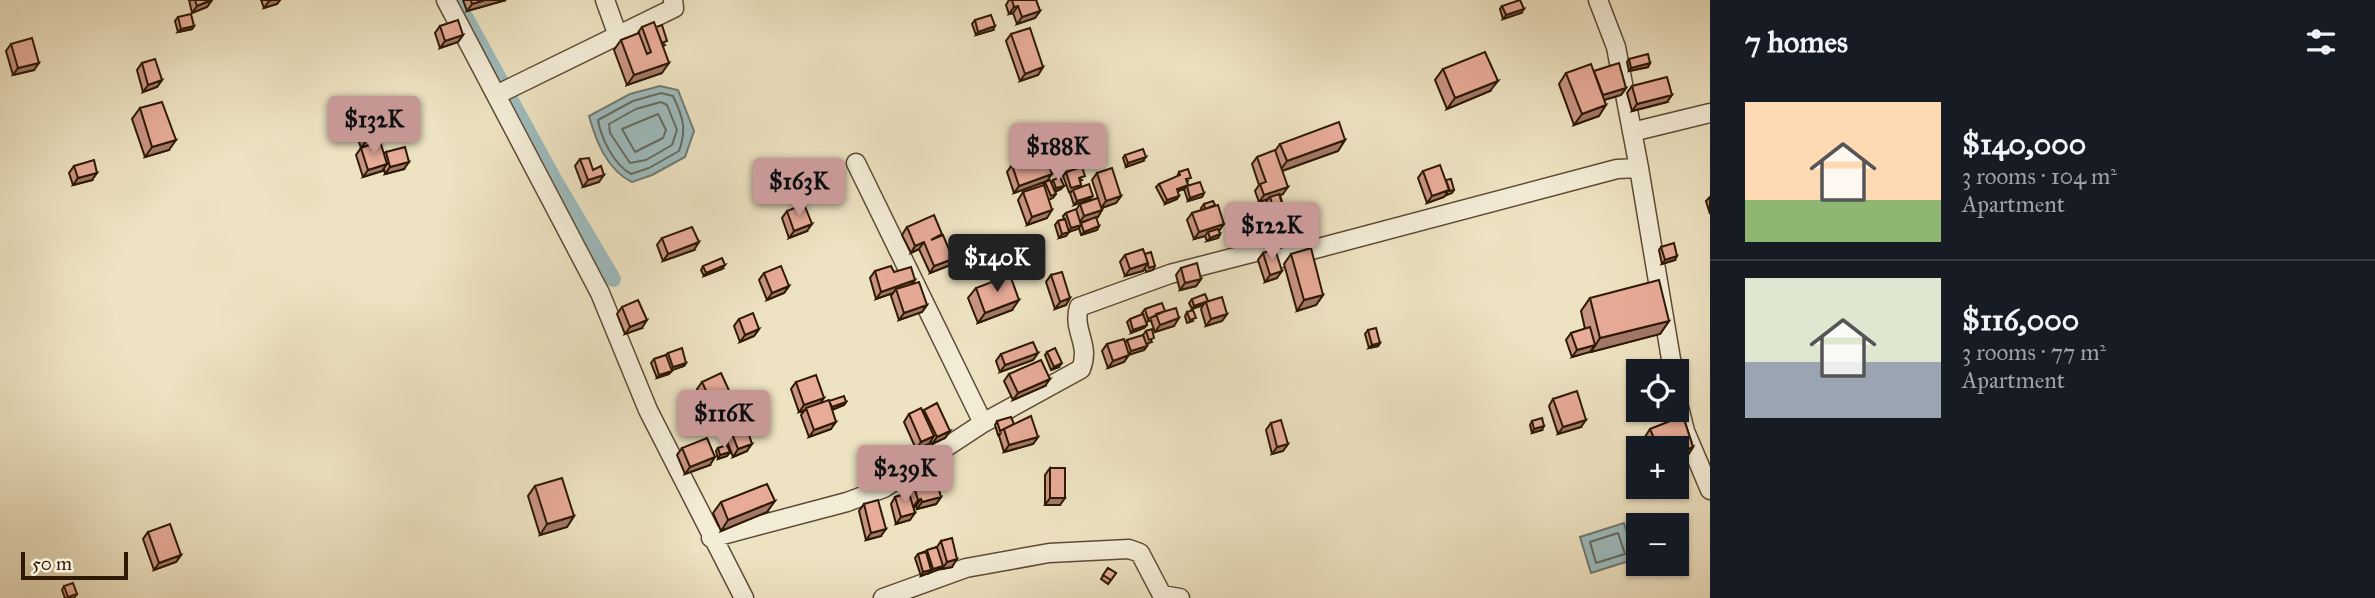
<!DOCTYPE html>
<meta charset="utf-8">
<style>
:root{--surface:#171b24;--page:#242831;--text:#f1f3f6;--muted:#9ea1a6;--line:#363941;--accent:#c59692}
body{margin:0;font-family:"IM FELL Great Primer",serif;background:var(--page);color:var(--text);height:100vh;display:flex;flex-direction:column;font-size:26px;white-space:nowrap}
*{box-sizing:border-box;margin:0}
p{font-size:23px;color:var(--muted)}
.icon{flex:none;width:38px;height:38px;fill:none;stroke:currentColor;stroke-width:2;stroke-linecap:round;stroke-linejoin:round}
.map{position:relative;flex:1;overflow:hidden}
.details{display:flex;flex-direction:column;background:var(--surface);width:665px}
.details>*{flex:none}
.buttons{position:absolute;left:1626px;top:359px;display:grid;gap:14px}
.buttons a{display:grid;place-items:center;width:63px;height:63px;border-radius:0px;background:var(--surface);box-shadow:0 2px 5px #0004;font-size:35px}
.scale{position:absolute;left:21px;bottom:18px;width:107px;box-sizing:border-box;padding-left:7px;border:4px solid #2e1904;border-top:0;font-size:19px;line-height:24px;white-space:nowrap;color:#2e1904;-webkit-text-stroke:5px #f3ecd7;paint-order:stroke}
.price{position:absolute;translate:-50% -60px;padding:0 16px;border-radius:7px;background:var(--accent);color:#111;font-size:23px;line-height:46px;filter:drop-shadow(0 2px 4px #0008)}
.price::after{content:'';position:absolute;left:50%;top:42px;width:21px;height:16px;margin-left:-10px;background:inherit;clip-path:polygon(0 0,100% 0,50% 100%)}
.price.selected{background:#222;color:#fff}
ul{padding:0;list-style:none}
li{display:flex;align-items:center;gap:21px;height:175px;padding:0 35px}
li+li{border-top:2px solid var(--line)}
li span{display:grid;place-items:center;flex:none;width:196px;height:140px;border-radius:0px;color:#555}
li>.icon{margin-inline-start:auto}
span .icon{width:84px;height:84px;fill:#fffc;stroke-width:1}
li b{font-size:30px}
h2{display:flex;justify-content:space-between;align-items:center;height:84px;padding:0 35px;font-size:30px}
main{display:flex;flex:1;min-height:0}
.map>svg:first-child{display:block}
.water{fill:#9dbbbd;stroke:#717a73;stroke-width:2}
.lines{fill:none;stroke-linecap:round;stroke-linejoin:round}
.shore{stroke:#666a60;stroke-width:2}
.canal{stroke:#9dbbbd;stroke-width:16}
.minor-casing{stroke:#5e4b33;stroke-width:21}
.minor{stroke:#f3ecd7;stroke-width:18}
.wall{fill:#c79383;stroke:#2e1904;stroke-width:2}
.shaded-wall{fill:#a2786a;stroke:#2e1904;stroke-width:2}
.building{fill:#e7ab98;stroke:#2e1904;stroke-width:2}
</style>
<main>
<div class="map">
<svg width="1710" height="598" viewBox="0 0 1710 598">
<rect width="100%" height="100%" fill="#ede2c1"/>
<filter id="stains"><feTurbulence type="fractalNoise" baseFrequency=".00286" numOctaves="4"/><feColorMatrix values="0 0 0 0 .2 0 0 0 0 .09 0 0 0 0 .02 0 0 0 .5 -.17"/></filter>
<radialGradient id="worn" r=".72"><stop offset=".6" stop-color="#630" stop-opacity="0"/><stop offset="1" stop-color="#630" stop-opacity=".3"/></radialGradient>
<path class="water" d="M660,86l18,4 16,41 -9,26 -33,18 -20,7c-25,-12 -36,-41 -43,-66l41,-22z
M1624,523l11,36 -44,14 -11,-36z"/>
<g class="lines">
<path class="shore" d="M661,93l12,3c10,21 14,33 6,55l-30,17 -18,6c-17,-9 -30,-36 -33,-54l35,-19z
M661,102l6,3 10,25 -5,15 -26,15 -16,3 -20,-30 -1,-9 27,-15z
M658,114l8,16 -3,8 -28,14 -13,-23z
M1618,533l7,21 -29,9 -6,-21z"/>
<path class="canal" d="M456,0l99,181 58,98"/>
<defs>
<path id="minor" d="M446,0l154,293 48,117 96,188
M605,0l13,36
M1598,0l18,47 23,121
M498,94l176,-86 -1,-8
M1632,132l78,-19
M856,163l127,260
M1676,395l9,36 25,59
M711,538l136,-36 37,-14 99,-65 98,-54c10,-25 -9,-38 -2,-62l91,-33 89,-23 22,7 336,-89 22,-1 34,203
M883,598l83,-30 83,-15 80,-4 11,4 22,42 18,3"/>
</defs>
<use href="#minor" class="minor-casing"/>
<use href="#minor" class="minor"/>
</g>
<path class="wall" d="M189,0h23l-5,7 -15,6z
M261,0h19l-3,4 -13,4z
M463,0h43l-39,11z
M1009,0h27l4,11 -5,7 -18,6 -4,-11 -4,1 -3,-9z
M1502,6l19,7 -18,6 -3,-10z
M178,17l16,9 -2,3 -14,3 -3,-11z
M975,20l18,10 -17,5 -4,-11z
M440,26l23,9 -5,7 -18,6 -5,-15z
M642,27l23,18 -2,1 -1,27 -35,12 -13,-35 7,-10 16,-6z
M1011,34l32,33 -5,8 -18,6 -14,-40z
M11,44l23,26 -21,5 -7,-24z
M1629,59l21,4 -2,4 -19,4 -2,-9z
M142,63l20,17 -5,7 -14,5 -6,-22z
M1443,69l47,22 -43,18 -12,-29z
M1594,71l32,17 -5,7 -17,5 -5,16 -25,9 -15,-41 7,-11z
M1632,86l35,16 -35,9 -5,-18z
M140,108l29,42 -24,7 -13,-38z
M358,116l22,20 -5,7 9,11 2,-2 18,17 -19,5 -1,-5 -2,2 -19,6 -7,-22 5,-7 -8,-25z
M1345,140l-7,11 -56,20 1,23 -3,1 11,38 8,9 -9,3 -1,-1 -1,1 -9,3 -14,-44 3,-5 -9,3 -4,-11 4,-6 -7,-21 5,-7 18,-6 5,-7z
M1125,155l18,6 -17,6 -3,-9z
M580,159l13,11 6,12 -16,5 -8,-21z
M1012,165l39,18 2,-3 8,9 -6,3 1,2 -3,4 -5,2 -1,18 -20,7 -9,-25 5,-8 20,-6 2,-4 -31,11 -7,-21z
M74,166l18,14 -19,5 -4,-12z
M1423,171l23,10 8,9 -2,3 -5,2v-2l-3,4 -17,6 -9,-25z
M1066,172l16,8 -2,1 1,4 -1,2 10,12 -16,6 -4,-12 2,-2 -3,1 -6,-16z
M1179,172l9,9 -1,1 1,3 16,8 -2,4 -14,4 -4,-12 -6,2 -1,8 -12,5 -9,-17 3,-3 18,-7z
M1097,173l24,23 -5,7 -14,5 -4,9 -17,6 18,3 -2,4 -16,5 -2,-7 -10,4 -3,4 -7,2 -4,-13 3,-4 6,-2 -1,-3 3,-3 10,-3 4,-6 18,-6 -6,-18z
M1710,197v17l-4,-13z
M1204,204l16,30 -2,4 -11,3 -2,-5 -11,3 -7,-19 5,-7 10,-3 -1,-2z
M787,211l20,20 -18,7 -7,-20z
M907,227l33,9 8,30 -18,7 -11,-24 -8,4 -9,-18z
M662,238l32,12 -31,11 -6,-16z
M1661,247l14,13 -13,4 -3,-14z
M1263,253l14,25 -12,4 -7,-22z
M1145,254l10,12 -2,4 -7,2 -1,-4 -2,3 -18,5 -5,-14 5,-7z
M1291,254l32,41 -7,10 -19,6 -13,-47z
M703,266l19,3 -18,7 -3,-6z
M1181,268l20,11 -5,7 -16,4 -4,-15z
M875,271l19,1 19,12 14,21 -5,7 -23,8 -8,-24 2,-3 -17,6 -6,-21z
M764,273l25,13 -5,7 -17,7 -8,-20z
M1051,275l15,30 -11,4 -9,-27z
M976,288l36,22 -34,13 -10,-25z
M1590,298l79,23 -9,13 -69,18v-1l-19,6 -6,-17 5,-7 14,-4 -4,-18z
M1192,299l16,2 19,13 -5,7 -16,5 -5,-17 2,-4 -11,4 -3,-6z
M622,307l20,21 -17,6 -8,-20z
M1145,309l20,2 9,15 -19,6 -4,-11 1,-1 -6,2 1,3 -3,3 -13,5 -4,-11 3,-3 13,-5 -1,-1z
M1187,312l6,9 -6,2 -2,-7z
M739,319l20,10 -5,7 -14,6 -6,-16z
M1368,330l12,13 -2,3 -9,2 -4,-14z
M1146,331l6,11 -6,2 -3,-9z
M1127,340l20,6 -3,4 -15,4 -5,8 -16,6 -6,-17 5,-7 18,-1z
M1047,352l12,15 -8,3 -6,-15z
M668,353l18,10 -2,3 -13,4 -2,4 -12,4 -6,-15 3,-4 12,-4z
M1038,353l-5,7 -33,12 -4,-11 5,-7z
M1009,374l36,12 -32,14 -9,-19z
M702,382l25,22 -19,9 -11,-24z
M796,382l24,21 26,-1 -2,3 -12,5 -1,19 -22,8 -8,-22 4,-5 -6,2 -8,-23z
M1553,399l28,28 -23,7 -9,-28z
M924,410l26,21 -5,7 -13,6 -1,-2 -2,2 -13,5 -12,-27 5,-8 14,-3z
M1683,416l10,31 -7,11 -10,3v-13h-30l-3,-8 7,-11z
M997,421l17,3 24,13 -5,7 -29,8 -5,-16 1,-2 -2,1 -3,-10z
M1532,421l10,9 -10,3 -2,-8z
M1271,423l17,21 -5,7 -11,3 -6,-24z
M729,426l18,25 -14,6 -9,-24z
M682,448l28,17 -25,9 -8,-19z
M718,448l12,4 -3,4 -9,3 -2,-8z
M1050,468l10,37h-15v-30z
M907,479l10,1 24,17 -5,7 -19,5 -1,-3 -2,1 -4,13 -14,4 -5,-20 4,-7 9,-3 -2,-8z
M535,486l39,30 -7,11 -27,8 -12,-39z
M721,502l46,10 -46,19 -8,-18z
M864,504l17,32 -15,4 -7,-29z
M148,532l33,23 -5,7 -22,8 -11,-31z
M941,541l11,26 -10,2 -1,-1 -1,1 -10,3 -1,1 -8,3 -6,-18 3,-4 19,-7z
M1108,568l8,5 -8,11 -7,-5z
M64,586l13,8 -3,4h-9l-3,-8z"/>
<path class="shaded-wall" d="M212,0l-5,7 -15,6 5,-7z
M272,0h8l-3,4 -13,4 5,-7z
M485,0h21l-39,11 5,-7z
M1018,6l-5,7 -4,1 5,-7z
M1524,9l-3,4 -18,6 3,-4z
M1040,11l-5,7 -18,6 5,-7z
M194,26l-2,3 -14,3 3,-3z
M995,26l-2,4 -17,5 2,-3z
M463,35l-5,7 -18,6 5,-7z
M39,63l-5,7 -21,5 5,-7z
M669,63l-7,10 -35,12 7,-10z
M1650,63l-2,4 -19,4 2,-3z
M1043,67l-5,8 -18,6 5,-7z
M162,80l-5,7 -14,5 5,-7z
M1498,81l-8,10 -43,18 8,-11z
M1626,88l-5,7 -24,7 5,-7z
M1672,95l-5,7 -35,9 5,-7z
M1606,105l-7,11 -25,9 8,-11z
M380,136l-5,7 -14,5 5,-7z
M176,140l-7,10 -24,7 7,-10z
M1345,140l-7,11 -59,21 8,-11z
M1146,157l-3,4 -17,6 2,-4z
M409,162l-5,7 -19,5 5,-7z
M387,164l-5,7 -19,6 5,-7z
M97,173l-5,7 -19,5 5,-7z
M1052,174l-5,7 -33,12 5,-7z
M604,175l-5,7 -16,5 5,-7z
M1064,186l-3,3 -8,3 3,-4z
M1187,186l-3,3 -10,3 3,-3z
M1288,187l-5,7 -12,4 -1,-1 -2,2 -9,3 5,-7z
M1449,190l-5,7 -17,6 5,-7z
M1204,193l-2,4 -14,4 2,-3z
M1093,196l-3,3 -16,6 3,-4z
M1121,196l-5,7 -15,5 5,-7z
M1179,196l-2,3 -12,5 2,-4z
M1052,210l-5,8 -20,7 5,-8z
M1102,210l-4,7 -19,6 5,-7z
M812,224l-5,7 -18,7 5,-7z
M1224,224l-5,7 -11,1 -3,4 -11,3 5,-7z
M1081,225l-3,4 -10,3 3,-4z
M1099,226l-2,4 -16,5 3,-3z
M1069,232l-3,4 -7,2 3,-4z
M1220,234l-2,4 -11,3 3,-3z
M1293,238l-5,7 -9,3 5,-7z
M1301,238l-2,4 -9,3 2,-4z
M699,242l-5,8 -31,11 5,-7z
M924,242l-5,7 -8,4 4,-7z
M1677,256l-2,4 -13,4 3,-4z
M953,259l-5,7 -18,7 4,-7z
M1148,263l-5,8 -18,5 5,-7z
M725,265l-3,4 -18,7 2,-3z
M1282,271l-5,7 -12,4 5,-7z
M1201,279l-5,7 -16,4 5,-7z
M915,280l-5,7 -14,2 -3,4 -17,6 5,-7z
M789,286l-5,7 -17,7 5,-7z
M1323,295l-7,10 -19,6 7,-11z
M1070,298l-4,7 -11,4 5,-7z
M1019,300l-7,10 -34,13 7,-10z
M1206,302l-3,3 -11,4 2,-3z
M927,305l-5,7 -23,8 5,-7z
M1227,314l-5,7 -16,5 5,-7z
M1179,318l-5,8 -19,6 5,-7z
M647,320l-5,8 -17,6 5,-7z
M1669,321l-9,13 -69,18 9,-14z
M1147,325l-3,3 -13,5 2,-3z
M759,329l-5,7 -14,6 5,-7z
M1380,343l-2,3 -9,2 3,-3z
M1595,345l-5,7 -18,5 5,-7z
M1147,346l-3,4 -15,5 2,-4z
M1038,353l-5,7 -33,12 5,-7z
M1129,355l-5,7 -16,6 5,-7z
M686,363l-2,3 -14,5 3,-4z
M1062,363l-3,4 -8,3 3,-3z
M672,371l-3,3 -12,4 2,-3z
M1050,379l-5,7 -32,14 5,-7z
M732,397l-5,7 -19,9 5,-7z
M824,398l-5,7 -13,3 -1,2 -6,2 5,-7z
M846,402l-2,3 -15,6 3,-4z
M1586,420l-5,7 -23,7 5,-7z
M836,422l-5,7 -22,8 5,-7z
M1544,426l-2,4 -10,3 2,-4z
M950,431l-5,7 -13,6 5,-7z
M934,436l-5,8 -13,5 5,-7z
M1038,437l-5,7 -29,8 5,-7z
M752,444l-5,7 -14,6 5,-8z
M1288,444l-5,7 -11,3 5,-7z
M1693,447l-7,11 -10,3v-7z
M730,452l-3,4 -9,3 2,-4z
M715,457l-5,8 -25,9 5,-7z
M914,487l-5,7 -5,1 5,-7z
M941,497l-5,7 -19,5 5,-7z
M1050,498h15l-5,7h-15z
M921,499l-5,7 -3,1 5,-7z
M775,501l-8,11 -46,19 7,-11z
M915,513l-5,7 -14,4 5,-7z
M574,516l-7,11 -27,8 7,-11z
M886,529l-5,7 -15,4 5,-7z
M181,555l-5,7 -22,8 5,-7z
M957,559l-5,8 -10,2 5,-7z
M943,566l-3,3 -10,4 3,-4z
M931,570l-2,3 -8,3 2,-4z"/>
<path class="building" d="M195,0h16l-14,6z
M471,0h14l-13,4z
M1012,0h24l4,11 -18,6 -4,-11 -4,1z
M1520,0l4,9 -18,6 -4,-9z
M191,14l3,12 -13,3 -3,-12z
M991,15l4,11 -17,6 -3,-12z
M458,20l5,15 -18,6 -5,-15z
M654,22l15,41 -35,12 -13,-35 18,-7 8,21 4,-2 -9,-25z
M662,25l5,16 -5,2 -6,-16z
M1030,28l13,39 -18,7 -14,-40z
M32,38l7,25 -21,5 -7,-24z
M1485,52l13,29 -43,17 -12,-29z
M1648,54l2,9 -19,5 -2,-9z
M155,59l7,21 -14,5 -6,-22z
M1619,63l7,25 -23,7 -9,-24z
M1591,64l15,41 -24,9 -16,-41z
M1667,77l5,18 -35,9 -5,-18z
M162,102l14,38 -24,7 -12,-39z
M372,111l8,25 -14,5 -8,-25z
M1339,122l6,18 -58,21 -7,-17z
M380,141l7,23 -19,6 -7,-22z
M405,147l4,15 -19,5 -4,-15z
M1143,149l3,8 -18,6 -3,-8z
M1275,150l13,37 -24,8 -4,-11 6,-2 -9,-25z
M1045,154l7,20 -33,12 -7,-21z
M589,158l4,12 8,-4 3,9 -16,5 -8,-21z
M94,160l3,13 -19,5 -4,-12z
M1440,165l9,25 -17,6 -9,-25z
M1082,167l3,9 -6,2 2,7 -10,3 -5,-16z
M1112,168l9,28 -15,5 -9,-28z
M1188,169l3,9 -5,1 2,6 -11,4 2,7 -12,4 -8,-16 21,-9 -1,-3z
M1060,177l4,9 -8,2 -3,-8z
M1451,179l3,11 -4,1 -4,-11z
M1050,180l6,14 -5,2 -6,-14z
M1200,182l4,11 -14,5 -3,-12z
M1089,184l4,12 -16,5 -4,-11z
M1044,185l8,25 -20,7 -9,-25z
M1279,194l14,44 -9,3 -14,-44z
M1098,198l4,12 -18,6 -4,-12z
M1213,201l2,4 -10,4 -1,-5z
M804,204l8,20 -18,7 -7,-20z
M1218,205l6,19 -25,8 -7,-19z
M1076,209l5,16 -10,3 -5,-15z
M934,215l8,19 -11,6 12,-5 10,24 -19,7 -10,-24 -9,4 -8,-19z
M1096,217l3,9 -15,6 -3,-9z
M1065,219l4,13 -7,2 -4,-13z
M692,227l7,15 -31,12 -6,-16z
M1218,229l2,5 -10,4 -2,-6z
M1299,230l2,8 -9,3 1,-3 -2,-5z
M1674,243l3,13 -12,4 -4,-13z
M1311,248l12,47 -19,5 -13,-46z
M1143,249l5,14 -18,6 -5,-14z
M1275,249l7,22 -12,4 -7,-22z
M1151,252l4,14 -6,2 -4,-14z
M722,258l3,7 -19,8 -3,-7z
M1197,263l4,16 -16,4 -4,-15z
M781,266l8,20 -17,7 -8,-20z
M891,266l3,6 17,-5 4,13 -34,12 -6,-21z
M1062,272l8,26 -10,4 -9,-27z
M1010,275l9,25 -34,13 -9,-25z
M1659,280l10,41 -69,17 -10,-40z
M919,282l8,23 -23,8 -8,-24z
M1205,294l3,7 -14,5 -2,-7z
M1222,297l5,17 -16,5 -5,-17z
M638,300l9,20 -17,7 -8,-20z
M1162,303l3,8 -17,8 -3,-10z
M1176,308l3,10 -19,7 -4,-11z
M1193,310l3,8 -6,2 -3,-8z
M753,313l6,16 -14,6 -6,-16z
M1143,314l4,11 -14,5 -3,-11z
M1590,327l5,18 -18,5 -6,-17z
M1376,328l4,15 -8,2 -4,-15z
M1152,329l2,9 -5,2 -3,-9z
M1143,335l4,11 -16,5 -4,-11z
M1124,339l5,16 -16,6 -6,-17z
M1033,342l5,11 -33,12 -4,-11z
M682,348l4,15 -13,4 -5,-14z
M1055,348l7,15 -8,4 -7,-15z
M666,355l6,16 -13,4 -5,-16z
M1041,360l9,19 -32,14 -9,-19z
M721,373l11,24 -19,9 -11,-24z
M816,375l8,23 -20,7 -8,-23z
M1577,391l9,29 -23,7 -10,-28z
M844,396l2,6 -14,5 -3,-6z
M829,400l7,22 -22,8 -8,-22z
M937,403l13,28 -13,6 -13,-27z
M921,408l13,28 -13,6 -12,-28z
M1031,416l7,21 -29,8 -5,-16z
M1683,416l10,31 -17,7v-6h-18l-8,-19z
M1011,417l3,7 -14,7 -3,-10z
M1542,418l2,8 -10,3 -2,-8z
M744,420l8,24 -14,5 -9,-23z
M1281,420l7,24 -11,3 -6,-24z
M707,438l8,19 -25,10 -8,-19z
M727,445l3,7 -10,3 -2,-7z
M1050,468h15v30h-15z
M915,476l2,4 6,-1 2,7 12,-3 4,14 -19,5 -1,-3 -3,1 -4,-13 -5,1 -2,-9z
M562,478l12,38 -27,8 -12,-38z
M767,484l8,17 -47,19 -7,-18z
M909,493l6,20 -14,4 -6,-20z
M878,500l8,29 -15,4 -7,-29z
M170,524l11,31 -22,8 -11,-31z
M952,538l5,21 -10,3 -6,-21z
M937,547l6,19 -10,3 -6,-19z
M926,552l5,18 -8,2 -5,-18z
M1108,568l8,5 -5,7 -8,-5z
M73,583l4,11 -9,3 -4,-11z"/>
<rect width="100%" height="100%" filter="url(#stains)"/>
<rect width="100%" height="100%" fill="url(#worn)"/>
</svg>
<div class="buttons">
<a><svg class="icon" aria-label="locate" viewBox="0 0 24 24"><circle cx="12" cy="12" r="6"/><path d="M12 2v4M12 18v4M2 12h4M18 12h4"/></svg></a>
<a>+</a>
<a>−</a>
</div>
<div class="scale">50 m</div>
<b class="price" style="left:374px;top:156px">$132K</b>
<b class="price" style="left:1058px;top:183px">$188K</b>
<b class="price" style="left:799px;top:218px">$163K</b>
<b class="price" style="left:1272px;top:262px">$122K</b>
<b class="price selected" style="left:997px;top:294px">$140K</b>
<b class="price" style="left:724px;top:450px">$116K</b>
<b class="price" style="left:905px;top:505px">$239K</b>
</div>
<section class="details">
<h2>7 homes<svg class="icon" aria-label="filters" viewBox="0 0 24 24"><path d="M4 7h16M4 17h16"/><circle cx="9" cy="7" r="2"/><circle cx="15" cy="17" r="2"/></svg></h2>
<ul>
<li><span style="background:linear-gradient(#ffd9b3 70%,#8fb573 0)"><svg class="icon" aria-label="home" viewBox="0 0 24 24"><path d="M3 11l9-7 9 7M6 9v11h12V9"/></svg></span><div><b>$140,000</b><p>3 rooms · 104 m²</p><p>Apartment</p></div></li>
<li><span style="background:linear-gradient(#dfe7d0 60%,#9aa5b1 0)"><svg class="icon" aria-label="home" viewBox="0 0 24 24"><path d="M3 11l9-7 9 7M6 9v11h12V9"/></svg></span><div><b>$116,000</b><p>3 rooms · 77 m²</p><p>Apartment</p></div></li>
</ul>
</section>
</main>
